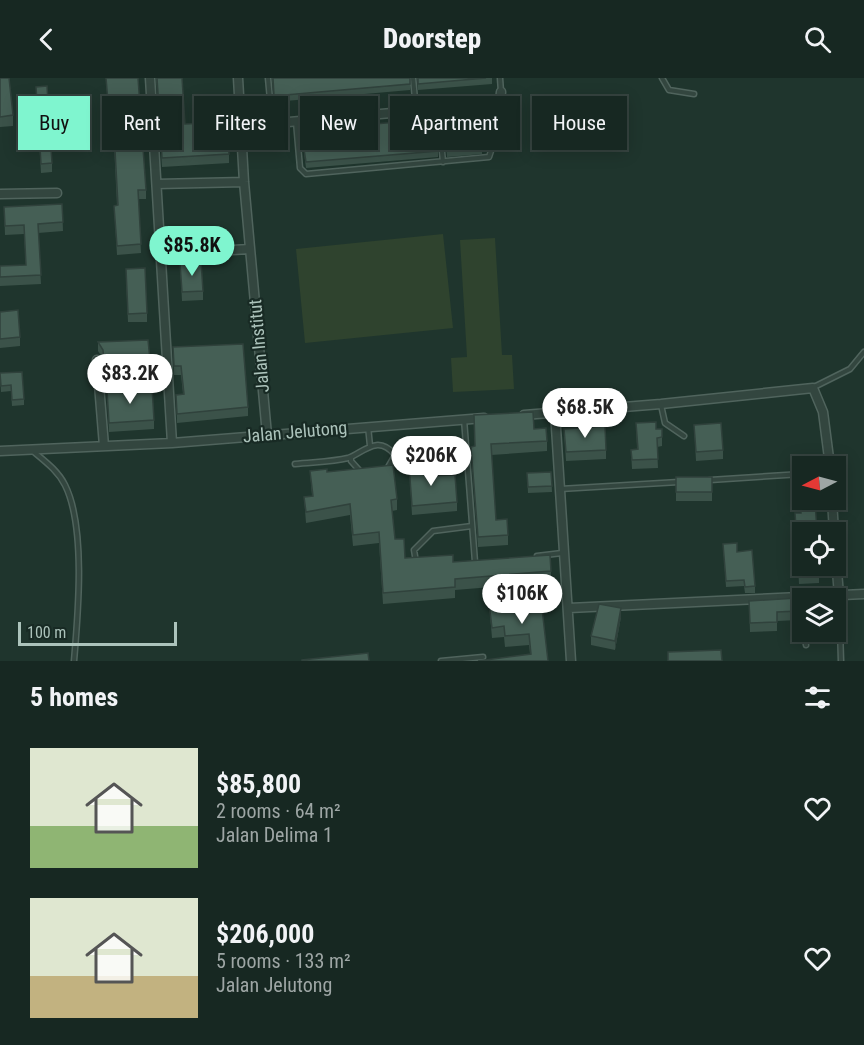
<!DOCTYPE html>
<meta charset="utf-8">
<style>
:root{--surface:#172822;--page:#20302a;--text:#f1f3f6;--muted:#9ea6a5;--line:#364440;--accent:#7ff5cf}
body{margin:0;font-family:"Roboto Condensed",sans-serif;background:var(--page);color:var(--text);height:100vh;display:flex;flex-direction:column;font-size:22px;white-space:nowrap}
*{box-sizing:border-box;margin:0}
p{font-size:20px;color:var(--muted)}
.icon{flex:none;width:33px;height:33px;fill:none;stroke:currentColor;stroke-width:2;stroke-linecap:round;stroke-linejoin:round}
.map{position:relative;height:583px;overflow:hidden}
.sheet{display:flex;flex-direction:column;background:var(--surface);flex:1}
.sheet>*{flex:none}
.hud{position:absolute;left:18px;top:18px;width:828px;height:54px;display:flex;gap:12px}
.needle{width:39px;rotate:264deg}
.buttons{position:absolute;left:792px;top:378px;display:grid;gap:12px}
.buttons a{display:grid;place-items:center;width:54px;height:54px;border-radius:0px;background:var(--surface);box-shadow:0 3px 15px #0003,0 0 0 2px var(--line);font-size:30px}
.scale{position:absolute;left:18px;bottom:15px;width:159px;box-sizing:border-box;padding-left:6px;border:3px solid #acc3bb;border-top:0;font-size:16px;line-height:21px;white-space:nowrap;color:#acc3bb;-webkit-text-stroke:4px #182a24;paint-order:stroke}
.price{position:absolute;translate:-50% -51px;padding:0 14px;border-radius:21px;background:#fff;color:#222;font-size:20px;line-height:39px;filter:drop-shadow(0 2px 3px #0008)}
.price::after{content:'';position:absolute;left:50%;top:36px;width:18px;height:14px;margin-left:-9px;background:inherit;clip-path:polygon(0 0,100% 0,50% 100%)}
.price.selected{background:var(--accent);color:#111}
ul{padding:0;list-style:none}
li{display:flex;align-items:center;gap:18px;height:150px;padding:0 30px}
li span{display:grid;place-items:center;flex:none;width:168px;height:120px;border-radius:0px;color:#555}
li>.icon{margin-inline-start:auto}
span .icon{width:72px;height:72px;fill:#fffc;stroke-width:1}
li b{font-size:26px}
h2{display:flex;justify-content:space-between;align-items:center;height:72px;padding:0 30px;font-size:26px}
.chip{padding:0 21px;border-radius:0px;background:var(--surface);box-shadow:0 3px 15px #0003,0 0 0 2px var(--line);font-size:21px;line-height:54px}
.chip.selected{background:var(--accent);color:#111}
header{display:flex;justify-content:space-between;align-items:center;height:78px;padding:0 30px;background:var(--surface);font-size:27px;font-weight:800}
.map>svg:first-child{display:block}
.pitch{fill:#2f432e}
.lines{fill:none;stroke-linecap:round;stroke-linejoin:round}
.service-casing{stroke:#50645d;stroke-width:7}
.minor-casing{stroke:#50645d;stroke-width:11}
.service{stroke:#33463f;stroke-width:4}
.minor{stroke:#33463f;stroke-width:8}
.wall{fill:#3b5249}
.shaded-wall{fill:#30423c}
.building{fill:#455f55;stroke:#30423c;stroke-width:1.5}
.labels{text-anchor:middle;stroke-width:4.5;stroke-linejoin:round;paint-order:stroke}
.street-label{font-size:18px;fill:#acc3bb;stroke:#182a24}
</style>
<header><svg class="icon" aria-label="back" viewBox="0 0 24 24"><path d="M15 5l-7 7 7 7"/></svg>Doorstep<svg class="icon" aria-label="search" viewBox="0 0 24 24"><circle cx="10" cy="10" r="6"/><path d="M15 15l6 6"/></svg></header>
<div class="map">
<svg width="864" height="583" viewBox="0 0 864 583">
<rect width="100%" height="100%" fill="#1f352d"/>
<path class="pitch" d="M443,156l10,94 -148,15 -9,-94z
M495,160l7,117h10l2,34 -61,3 -2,-34 16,-1 -7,-117z"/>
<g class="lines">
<defs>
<path id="service" d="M268,0l4,44
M413,0l3,32
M500,0l1,14
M662,0l7,12 25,4
M438,31l5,53
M296,44l4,46 6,6 183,-17 2,-6 -4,-46
M814,309l36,-18 14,-17
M661,327l4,18 19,13
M464,341l11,143
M368,348l2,20
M34,374c12,10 24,19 31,33 21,42 13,130 9,176
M351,379v4l9,10
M295,386c17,-2 37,-2 53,-6 14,-4 29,-25 47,-3l49,-5
M387,391l8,-14
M710,402l92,-6
M560,411l119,-7
M537,478l25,-3
M416,484l-2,-12 19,-19 39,-5
M839,518l2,65
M800,519l2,20
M804,554l2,13
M441,583l42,-4"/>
<path id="minor" d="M150,0l22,365
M238,0l6,104 23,253
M243,48l252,-22 5,-2 1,-10
M157,106l87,-2
M0,116l57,-1
M162,176l88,-5
M97,282l7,86
M555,334l16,249
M524,337l137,-11 152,-16 10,24 7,54
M0,373l172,-8 312,-25
M832,422l2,32
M836,481l3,36
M569,530l295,-14"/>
</defs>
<use href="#service" class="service-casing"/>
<use href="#minor" class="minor-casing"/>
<use href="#service" class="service"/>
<use href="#minor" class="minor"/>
</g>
<path class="wall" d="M0,0l13,37v11l-13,1z
M106,0h32l8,112v9h-8l3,54 -24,2 -3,-49h3l-4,-83h-4z
M156,0h26l3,46 44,30v9l-67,4z
M272,0h138v12l-136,12z
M417,0h75v6l-74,6z
M36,9l16,76v9l-11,1 -2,-33 -7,1 -1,-21 7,-1z
M444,41l38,28v7l-35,3z
M301,52l137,21v6l-132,11z
M62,126l1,27 -25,2 3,51 -41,2v-20l26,-1 -2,-31 -19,1 -1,-28z
M180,185l23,28v9l-21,1z
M126,200l21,35v9h-19z
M0,234l20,25v9l-20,2z
M98,264l53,28v9l-46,4 -2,-24 -5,-8z
M173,269l75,60v9l-71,7 -1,-28 7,-1 -2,-19h-7z
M0,295l24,26v6l-12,1 -1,-15 -10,1z
M107,312l47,30v9l-45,3z
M636,345l20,6h6v17l-5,1 1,21 -26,1 -1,-19 6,-1z
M694,347l29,25v9l-27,2z
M534,351l13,12v10l-56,4 5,65 12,15v10l-30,2 -7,-100z
M564,351l42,21v9l-40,2z
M409,387l19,11 29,26v9l-45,4z
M310,393l17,1 70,27v11l-5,1 3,28 10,19 146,13v11l-96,8v8l-72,6 -4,-61 -26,3 -3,-31 -44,8 -2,-26 8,-1z
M551,394l1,20 -24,1 -1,-20z
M676,399h36v24h-36z
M799,401l20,87v17l-20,1 -4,-71h6z
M723,466l14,8 18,34v7h-10l-1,-7 -18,1z
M525,514l23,69 -18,-7 -1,-9 -24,2 -1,-10 -12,1 -3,-35 36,-3z
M749,523l50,10v9l-22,1v10l-27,1z
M621,539l-6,33 -24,-5v-9z"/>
<path class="shaded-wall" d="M621,530v9l-6,33v-9z"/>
<path class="building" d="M0,0h9l4,37 -13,2z
M106,0h32l8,112h-8l3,54 -24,2 -3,-40 4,-1 -5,-91h-4z
M157,0h25l3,46 42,-2 2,32 -67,4z
M273,0h137v6l-136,12z
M418,0h68l-68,6z
M47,8l5,77 -11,1 -2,-33 -7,1 -1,-12 7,-1 -2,-32z
M480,38l2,31 -35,4 -3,-32z
M435,41l3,32 -132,11 -5,-32z
M62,126l1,18 -25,2 3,51 -41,2v-11l26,-1 -2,-40 -19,1 -1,-19z
M201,183l2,30 -21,1 -2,-29z
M145,190l2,45 -19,1 -2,-45z
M18,232l2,27 -20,2v-27z
M148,262l3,30 -46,4 -2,-24 -5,-8z
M243,266l5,63 -71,7 -1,-19 8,-1 -3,-28h-7l-1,-19z
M22,294l2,27 -12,1 -1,-15 -10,1 -1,-13z
M152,309l2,33 -45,3 -2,-33z
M533,334l1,17 12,-1 1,13 -56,3 5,76 11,-1 1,16 -30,2 -7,-90 4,-1 -1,-31z
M656,344v7h6v8l-5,1 1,21 -26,1 -1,-10 7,-1 -2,-26z
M721,345l2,27 -27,2 -2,-27z
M605,348l1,24 -40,2 -2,-23z
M427,386l1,12 27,-1 2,27 -45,4 -3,-41z
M393,387l4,34 -6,1 4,39h9l1,19 48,-3v7l97,-7 1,16 -96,8v8l-72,6 -4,-61 -26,3 -3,-31 -44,8 -2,-15 9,-1 -3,-25 17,-2v3z
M551,394l1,14 -24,1 -1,-14z
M676,399h36v15h-36z
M802,400v22h13l2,32h-15v34h17v5l-20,2 -4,-60h6l-2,-34z
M737,465v9l15,-2 3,36 -10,1 -1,-7 -18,1 -3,-37z
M540,513l8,70h-70l53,-7 -2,-20 -24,2 -1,-10 -12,2 -3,-25 36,-3v-8z
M797,520l2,13 -22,1v10l-27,1 -1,-22z
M599,526l22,4 -6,33 -24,-5z
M721,572l1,11h-54v-9z
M368,575l1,8h-67v-1z"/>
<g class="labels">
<g class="street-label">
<text transform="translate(259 268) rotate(-95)" y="6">Jalan Institut</text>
<text transform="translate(295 354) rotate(-5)" y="6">Jalan Jelutong</text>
</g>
</g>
</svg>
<div class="buttons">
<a><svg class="needle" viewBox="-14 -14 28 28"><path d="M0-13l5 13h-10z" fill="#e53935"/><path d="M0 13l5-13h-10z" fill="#9ea6a5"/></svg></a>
<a><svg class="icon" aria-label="locate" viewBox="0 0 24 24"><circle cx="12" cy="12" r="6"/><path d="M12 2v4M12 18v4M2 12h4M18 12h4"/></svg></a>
<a><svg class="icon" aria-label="layers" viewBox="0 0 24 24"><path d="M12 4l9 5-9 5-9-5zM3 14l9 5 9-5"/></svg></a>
</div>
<div class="scale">100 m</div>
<b class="price selected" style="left:192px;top:199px">$85.8K</b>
<b class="price" style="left:130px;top:327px">$83.2K</b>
<b class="price" style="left:585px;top:361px">$68.5K</b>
<b class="price" style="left:431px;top:409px">$206K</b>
<b class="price" style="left:522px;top:547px">$106K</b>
<div class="hud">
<a class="chip selected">Buy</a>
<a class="chip">Rent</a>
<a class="chip">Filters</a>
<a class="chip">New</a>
<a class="chip">Apartment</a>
<a class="chip">House</a>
</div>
</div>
<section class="sheet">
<h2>5 homes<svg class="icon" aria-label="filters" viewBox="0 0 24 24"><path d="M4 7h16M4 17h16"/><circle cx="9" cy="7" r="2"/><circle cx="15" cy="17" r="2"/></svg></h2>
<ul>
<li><span style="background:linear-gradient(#dfe7d0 65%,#8fb573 0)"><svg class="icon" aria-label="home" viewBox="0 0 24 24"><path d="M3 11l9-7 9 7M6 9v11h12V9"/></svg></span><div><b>$85,800</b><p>2 rooms · 64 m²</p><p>Jalan Delima 1</p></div><svg class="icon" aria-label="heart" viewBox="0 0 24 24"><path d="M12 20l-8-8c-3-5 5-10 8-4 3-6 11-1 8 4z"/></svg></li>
<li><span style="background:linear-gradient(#dfe7d0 65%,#c2b280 0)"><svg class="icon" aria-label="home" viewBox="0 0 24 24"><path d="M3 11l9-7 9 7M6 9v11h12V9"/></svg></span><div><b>$206,000</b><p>5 rooms · 133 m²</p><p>Jalan Jelutong</p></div><svg class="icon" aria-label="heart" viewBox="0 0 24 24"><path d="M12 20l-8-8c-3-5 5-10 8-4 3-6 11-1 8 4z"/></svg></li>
</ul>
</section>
